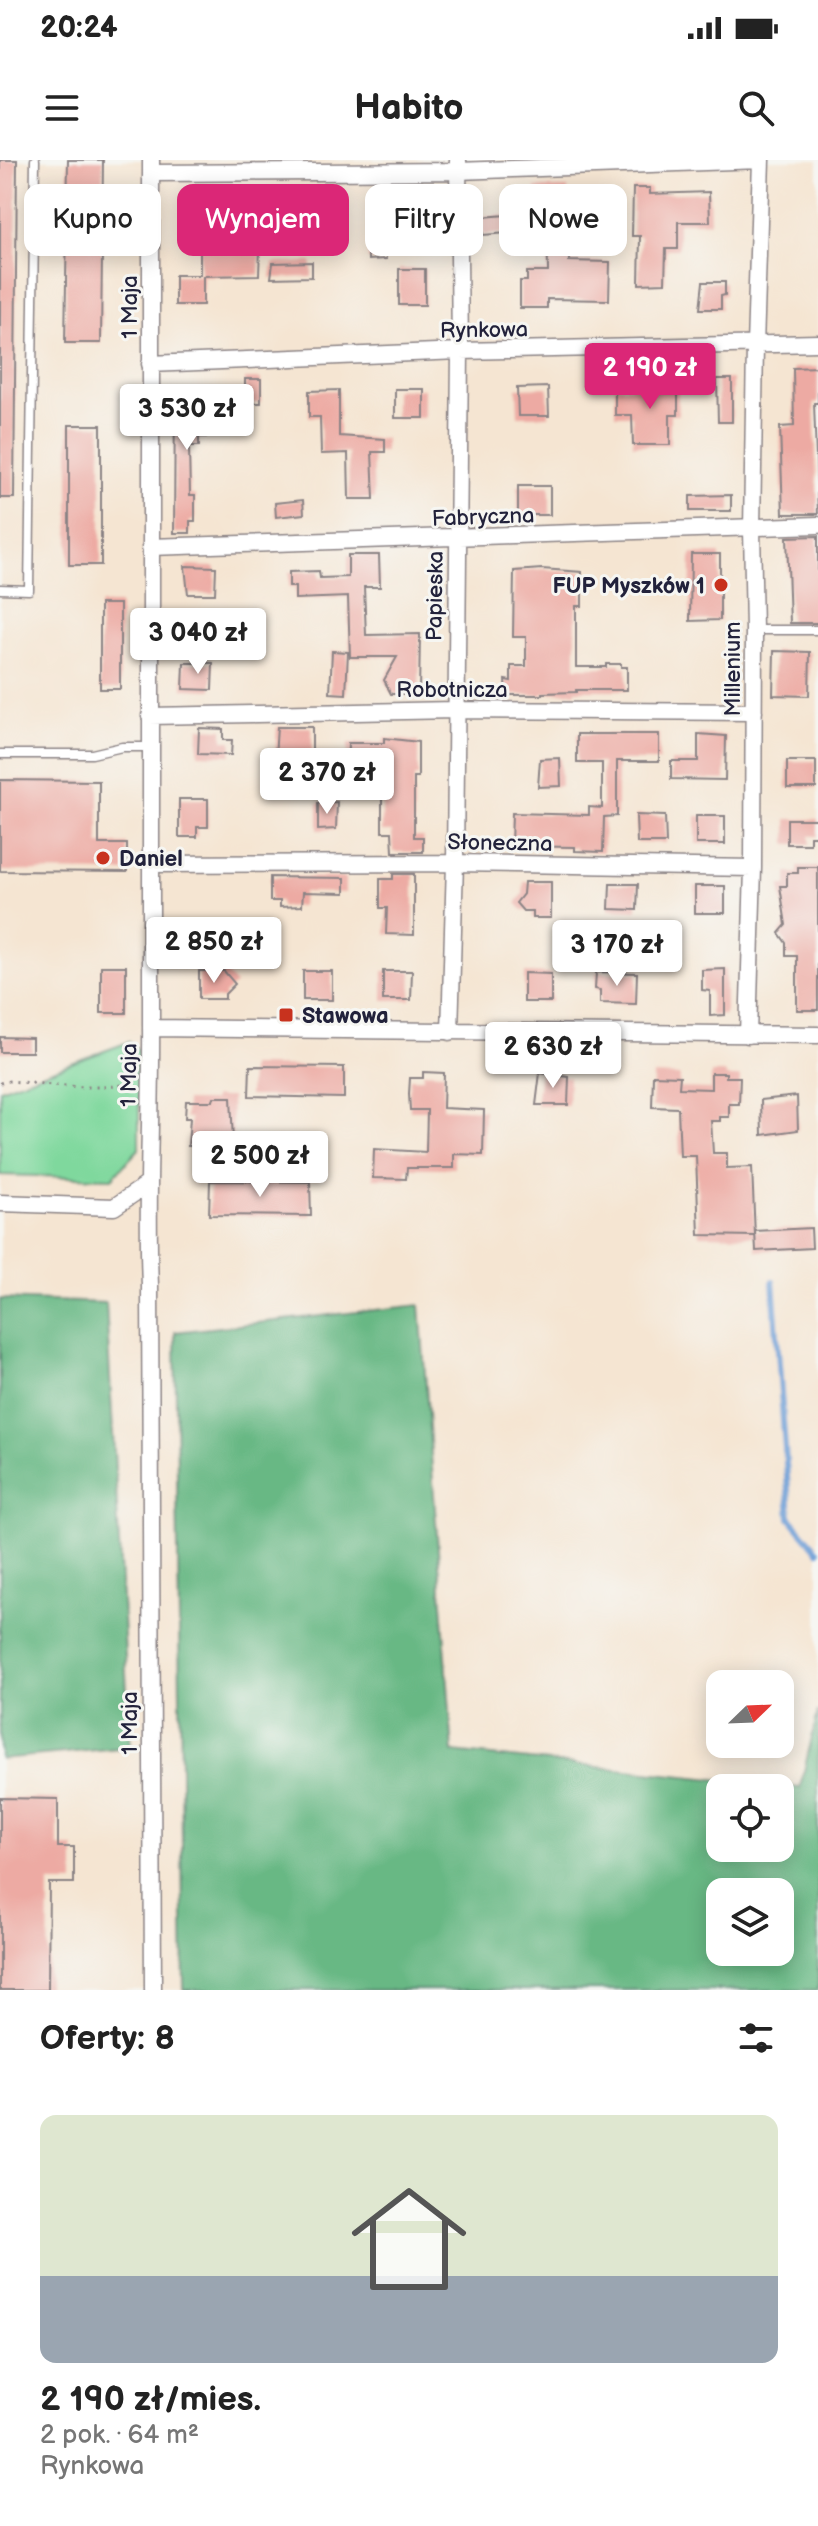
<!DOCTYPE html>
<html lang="pl">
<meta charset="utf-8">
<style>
:root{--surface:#fff;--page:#f6f6f6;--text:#222;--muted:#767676;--accent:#db2777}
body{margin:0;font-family:"Balsamiq Sans",sans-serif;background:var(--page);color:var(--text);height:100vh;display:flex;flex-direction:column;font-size:30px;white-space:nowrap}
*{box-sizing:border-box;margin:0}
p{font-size:26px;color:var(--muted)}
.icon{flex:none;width:44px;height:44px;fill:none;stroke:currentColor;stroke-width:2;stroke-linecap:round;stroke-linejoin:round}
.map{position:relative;height:1830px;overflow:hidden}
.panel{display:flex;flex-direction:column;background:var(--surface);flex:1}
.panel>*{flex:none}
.top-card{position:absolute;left:24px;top:24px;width:770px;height:72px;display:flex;gap:16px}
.needle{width:52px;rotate:67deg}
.tools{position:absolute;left:706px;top:1510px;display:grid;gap:16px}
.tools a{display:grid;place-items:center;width:88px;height:88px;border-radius:16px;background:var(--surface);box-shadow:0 4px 20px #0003;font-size:40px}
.price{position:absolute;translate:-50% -68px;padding:0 18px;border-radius:8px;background:#fff;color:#222;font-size:26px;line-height:52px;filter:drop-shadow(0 2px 4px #0008)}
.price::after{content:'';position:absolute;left:50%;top:48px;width:24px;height:18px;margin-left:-12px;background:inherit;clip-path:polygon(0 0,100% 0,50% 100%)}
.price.selected{background:var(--accent);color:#fff}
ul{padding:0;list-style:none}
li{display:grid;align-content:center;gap:16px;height:424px;padding:0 40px}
li span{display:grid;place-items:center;height:248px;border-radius:16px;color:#555}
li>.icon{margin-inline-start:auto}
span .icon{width:144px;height:144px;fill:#fffc;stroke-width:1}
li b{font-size:34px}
h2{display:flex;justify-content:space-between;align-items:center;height:96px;padding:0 40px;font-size:34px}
.chip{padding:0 28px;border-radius:16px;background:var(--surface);box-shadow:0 4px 20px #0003;font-size:28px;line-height:72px}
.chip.selected{background:var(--accent);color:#fff}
.status{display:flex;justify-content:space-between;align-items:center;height:56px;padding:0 40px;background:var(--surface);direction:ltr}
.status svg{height:22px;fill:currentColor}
header{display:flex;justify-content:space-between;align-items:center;height:104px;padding:0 40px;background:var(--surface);font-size:36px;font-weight:800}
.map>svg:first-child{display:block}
.green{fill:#7fd89d;stroke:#507d6c;stroke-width:2}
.forest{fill:#67b884;stroke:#446d60;stroke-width:2;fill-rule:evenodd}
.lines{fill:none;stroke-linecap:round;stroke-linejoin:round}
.stream{stroke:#6a9cd5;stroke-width:6}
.building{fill:#edaaa3}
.service-casing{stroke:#8c8486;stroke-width:11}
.minor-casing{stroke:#8c8486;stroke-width:19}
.path{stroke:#8c8486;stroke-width:3;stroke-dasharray:2 6;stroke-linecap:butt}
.service{stroke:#fff;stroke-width:8}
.minor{stroke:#fff;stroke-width:16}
.poi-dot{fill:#c8321e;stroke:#f6f6f2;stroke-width:3}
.labels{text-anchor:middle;stroke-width:6;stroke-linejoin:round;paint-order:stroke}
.street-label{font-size:22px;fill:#22223b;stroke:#f6f6f2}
.poi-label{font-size:22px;font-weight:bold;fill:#22223b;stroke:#f6f6f2;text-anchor:start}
</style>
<div class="status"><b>20:24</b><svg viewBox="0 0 49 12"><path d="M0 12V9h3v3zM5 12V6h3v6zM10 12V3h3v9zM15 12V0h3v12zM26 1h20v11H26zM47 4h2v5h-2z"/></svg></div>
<header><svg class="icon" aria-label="menu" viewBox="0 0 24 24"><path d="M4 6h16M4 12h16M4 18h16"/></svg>Habito<svg class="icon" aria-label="search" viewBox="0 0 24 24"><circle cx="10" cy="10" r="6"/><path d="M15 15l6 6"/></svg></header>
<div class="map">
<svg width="818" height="1830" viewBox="0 0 818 1830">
<rect width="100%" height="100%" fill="#f6f6f2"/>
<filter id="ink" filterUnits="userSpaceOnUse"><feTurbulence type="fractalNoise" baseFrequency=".0125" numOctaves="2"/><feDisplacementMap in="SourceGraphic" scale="16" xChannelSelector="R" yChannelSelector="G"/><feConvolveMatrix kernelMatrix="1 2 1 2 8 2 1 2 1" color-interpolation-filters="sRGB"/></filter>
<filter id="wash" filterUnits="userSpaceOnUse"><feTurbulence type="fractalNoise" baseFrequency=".006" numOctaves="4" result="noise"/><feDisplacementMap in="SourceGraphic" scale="32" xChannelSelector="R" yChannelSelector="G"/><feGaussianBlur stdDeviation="1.8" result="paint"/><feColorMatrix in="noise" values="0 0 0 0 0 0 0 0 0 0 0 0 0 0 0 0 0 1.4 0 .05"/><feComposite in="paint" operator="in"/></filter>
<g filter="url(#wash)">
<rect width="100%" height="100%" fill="#f5e5d2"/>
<path class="green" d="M129,882l10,9v98l-27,29 -112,-3v-86z"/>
<path class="forest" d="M0,1139l106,4 24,444 -130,12z
M420,1145l33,447 347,36 18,-77v279h-634l-9,-658zM720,1628h60v60h-60zM720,1732h60v60h-60z"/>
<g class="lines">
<path class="stream" d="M773,1121l17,237 28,33"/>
</g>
<g id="blocks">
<path class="building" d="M0,0h17l-3,338h-14z
M68,0h35l-2,183h-36z
M536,28h32l1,73 41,1 -1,38 -62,-1v9h-27v-27h7v-9h21l-1,-58h-11z
M633,28h17v6l59,-2 1,30h-32v27h-12l-1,34 -26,1 1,-48h-8z
M323,30h15l-1,43 -16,-1z
M393,42h26v24h-7v5l-27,1 1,27 -18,1 -1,-57z
M222,50l27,1v36h11l-1,28 -56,1v29h-28v-30h25v-28h22z
M506,55l1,18 -24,2v-18z
M312,102v15l-41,1 2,-15z
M399,109h26v36h-26z
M703,122h22v13l-4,1v13h-21z
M818,207v36h-4l4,111h-35l-3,-87 14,-1 -1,-58z
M662,216l16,1v38h-8v30h-37l-1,-30h-17v-28h47z
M245,219h16v24h-16z
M717,219h15v43h-14z
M548,227l1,29h-31l-1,-28z
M395,229h29v29h-29z
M339,230v46l46,3v13h-13l2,47h-25l-1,-46 -27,1 -1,-37h-11v-26z
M175,232h29v8l7,1 -1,19h-5l1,17h-7v9h-10l1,49h5v26h-5v12h-16z
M69,265h32v140h-32z
M518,326h32v29h-32z
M731,335v16h-41v-15z
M303,340l1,14 -28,3 -1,-14z
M818,376v87h-28l-3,-86z
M691,394h29v66l-30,1z
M348,395h31l1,32h-16l2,48 54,-1 -1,60h-28l-7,-14 13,-23h-47l-2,-60 -53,2v-12h-6v-15l30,-1 1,7 28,-1z
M185,406l31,1 -1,27h-27z
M542,409l40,3v34h-6v61h30v-3h15v3h6v23h-51v2l-33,1v2h-37l-1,-15 6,1v-15h15v-29h-13l1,-66z
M100,444h20v85h-20z
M245,468l16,1v28h-16z
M332,491l16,1 -2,42 -16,-1z
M774,491l36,1 -1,44 -36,-1z
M184,503h29l-1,27 -29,-1z
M277,567h35v33h-18v30l-21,-1z
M199,568l24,1v11h9l-1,15 -33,-1z
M577,574h82v27h-42v55l-13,1 -1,35 -28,-1v-4l-64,-1 1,-33 77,2v-8l13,1v-45h-25z
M698,574l28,2 -1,44 -54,-1v-18h27z
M384,578l34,4v35h-4v60h9v15h-30l-1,-20h-10v-55l-35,-1v15h-19v-20h19v4l1,-32h36z
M560,598l1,28 -23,1 2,-28z
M787,601h29v27h-29z
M0,620l99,1v63h28v28l-127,-1z
M179,639h29v28h-11v10h-18z
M337,642l-1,27 -18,1v-27z
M636,655l29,1 1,27h-29z
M696,656h29v28h-29z
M787,659h31v17h-8v8h-23z
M798,707h20v143h-21v-54h-11v-13l-7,-10 7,-8 -6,-39h7v-13h11z
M393,714h21v61l-28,-1 1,-26h-7v-29h13z
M270,717l75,1v15l-42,-1 -1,14 -22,1v-6h-10z
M524,722h27v36h-18v-7h-10l-7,-8 7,-9z
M610,724h28l-1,26 -28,-1z
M695,726h30v27h-30z
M101,806h25v47h-25z
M725,809v46l-15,1v-25l-8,-1v-20z
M199,811h25l11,13 -10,10v5h-26z
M303,811h29v29h-29z
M383,811h29l-1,29h-28z
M596,812l41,1 -1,31 -36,-1v-13l-5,-1z
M524,813l27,1v28h-27z
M0,877l32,1v14h-32z
M250,906l94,1v31l-95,-2z
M423,912l21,1 -1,35 41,2 -1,45 -29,-1v14h-47l-1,11 -33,-1 1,-29 52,3 1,-42h-17l-1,-16 1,-16h13z
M540,913l29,4 -1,28h-32z
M711,913h15v4h14l-1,27h-10v13h-9v4h-9l2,32h14v15l25,-1 3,69 -56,-1 -3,-79h-16l-2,-48 -26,-1 1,-32 27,1 -1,12 32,1z
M797,936l1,34 -36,5 -1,-35z
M214,937h17l2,45h-28v4h-17l2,-28h-5l1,-17h27z
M210,1021l100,1 1,34 -102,-1z
M811,1068l1,20 -56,3 -1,-20z
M0,1638l58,1v48h16v36h-25l-1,107h-48z"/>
</g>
</g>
<g filter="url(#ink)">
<use href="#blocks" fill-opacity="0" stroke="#8c8486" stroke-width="2"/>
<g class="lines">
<defs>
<path id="service" d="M0,429l29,1 6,-430
M754,470h64
M0,594h92l30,-7h28"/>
<path id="minor" d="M151,0c1,288 -1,577 0,865 1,87 -5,173 -1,260l3,705
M151,13l307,-2 303,-11
M150,204l310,-13 358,-8
M150,387l668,-22
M150,556l305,-6 299,2
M149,704l306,-1 298,5
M151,868l667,7
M450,872l5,-169 5,-512 -2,-191
M748,875l5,-167 1,-238 -2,-101 3,-183 6,-186
M0,1043l114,4 34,-23"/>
</defs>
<use href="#service" class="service-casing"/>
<use href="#minor" class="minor-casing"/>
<path class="path" d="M0,923l7,-2c35,2 95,12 127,1"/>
<use href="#service" class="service"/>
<use href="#minor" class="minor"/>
</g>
</g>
<g class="poi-dot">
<circle cx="721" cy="425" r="8"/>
<circle cx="103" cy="698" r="8"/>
<rect x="278" y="847" width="16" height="16" rx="4"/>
</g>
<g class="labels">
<g class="street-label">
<text transform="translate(129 147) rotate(-90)" y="8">1 Maja</text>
<text transform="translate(484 169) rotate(-1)" y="8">Rynkowa</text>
<text transform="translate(483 356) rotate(-2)" y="8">Fabryczna</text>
<text transform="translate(434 436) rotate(-89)" y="8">Papieska</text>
<text transform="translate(732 509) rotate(-90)" y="8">Millenium</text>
<text x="452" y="537">Robotnicza</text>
<text transform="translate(500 682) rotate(1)" y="8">Słoneczna</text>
<text transform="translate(128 915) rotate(-89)" y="8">1 Maja</text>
<text transform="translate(129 1563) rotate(-90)" y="8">1 Maja</text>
</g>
<g class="poi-label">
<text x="705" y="433" text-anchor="end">FUP Myszków 1</text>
<text x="119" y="706">Daniel</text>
<text x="302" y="863">Stawowa</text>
</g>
</g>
</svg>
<div class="tools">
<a><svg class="needle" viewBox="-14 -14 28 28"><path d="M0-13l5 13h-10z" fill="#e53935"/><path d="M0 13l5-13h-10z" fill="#767676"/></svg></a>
<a><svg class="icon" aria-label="locate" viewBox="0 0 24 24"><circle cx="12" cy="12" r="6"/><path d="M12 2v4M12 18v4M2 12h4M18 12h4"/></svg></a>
<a><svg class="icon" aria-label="layers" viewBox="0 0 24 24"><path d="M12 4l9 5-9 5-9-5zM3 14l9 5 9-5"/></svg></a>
</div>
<b class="price selected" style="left:650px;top:251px">2 190 zł</b>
<b class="price" style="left:187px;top:292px">3 530 zł</b>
<b class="price" style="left:198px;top:516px">3 040 zł</b>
<b class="price" style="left:327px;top:656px">2 370 zł</b>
<b class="price" style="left:214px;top:825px">2 850 zł</b>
<b class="price" style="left:617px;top:828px">3 170 zł</b>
<b class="price" style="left:553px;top:930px">2 630 zł</b>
<b class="price" style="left:260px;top:1039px">2 500 zł</b>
<div class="top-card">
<a class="chip">Kupno</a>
<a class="chip selected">Wynajem</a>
<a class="chip">Filtry</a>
<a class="chip">Nowe</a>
</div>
</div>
<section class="panel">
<h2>Oferty: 8<svg class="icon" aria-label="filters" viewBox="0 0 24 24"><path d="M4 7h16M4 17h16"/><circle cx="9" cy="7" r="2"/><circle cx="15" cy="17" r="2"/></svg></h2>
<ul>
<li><span style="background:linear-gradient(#dfe7d0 65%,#9aa5b1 0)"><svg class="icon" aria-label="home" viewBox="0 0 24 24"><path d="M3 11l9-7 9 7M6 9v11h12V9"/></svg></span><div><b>2 190 zł/mies.</b><p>2 pok. · 64 m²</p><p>Rynkowa</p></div></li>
</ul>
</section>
